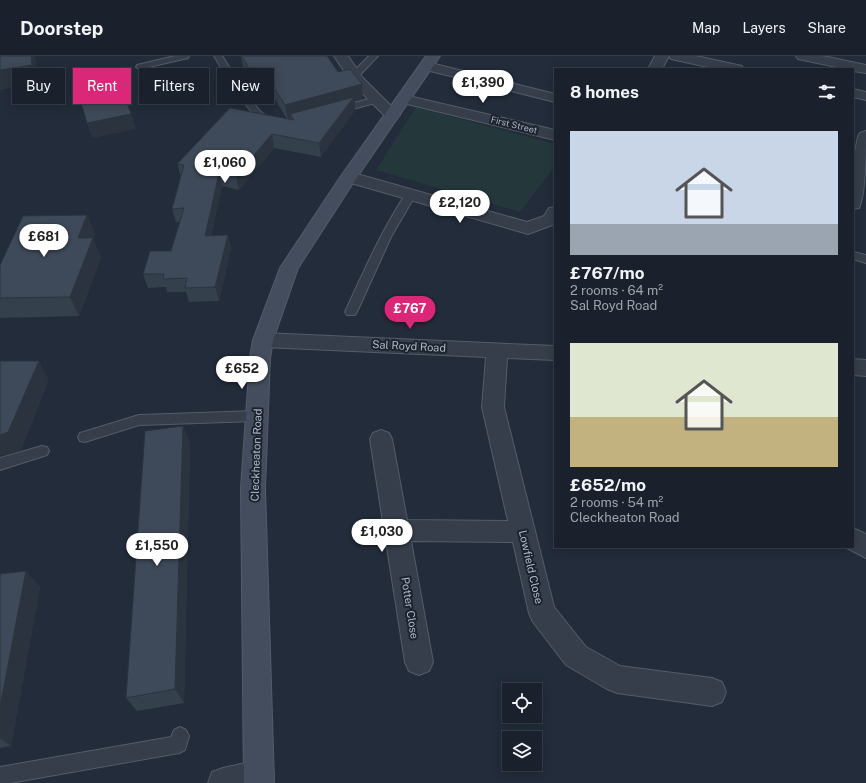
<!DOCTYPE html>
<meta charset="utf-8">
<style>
:root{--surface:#1a212c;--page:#232934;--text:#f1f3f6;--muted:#9fa3a9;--line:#383e48;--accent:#db2777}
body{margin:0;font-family:"Public Sans",sans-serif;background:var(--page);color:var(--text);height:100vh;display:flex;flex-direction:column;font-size:15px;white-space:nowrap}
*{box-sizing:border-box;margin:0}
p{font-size:13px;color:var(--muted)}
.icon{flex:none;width:22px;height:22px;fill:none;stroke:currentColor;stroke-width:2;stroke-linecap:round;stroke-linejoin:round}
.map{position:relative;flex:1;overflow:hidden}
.details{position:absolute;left:554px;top:12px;width:300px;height:480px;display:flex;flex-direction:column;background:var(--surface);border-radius:0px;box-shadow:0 2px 10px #0003,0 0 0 1px var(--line)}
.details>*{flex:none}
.hud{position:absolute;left:12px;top:12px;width:380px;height:36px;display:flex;gap:8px}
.buttons{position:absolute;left:502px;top:627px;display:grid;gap:8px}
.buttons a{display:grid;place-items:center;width:40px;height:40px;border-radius:0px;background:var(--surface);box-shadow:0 2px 10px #0003,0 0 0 1px var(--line);font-size:20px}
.price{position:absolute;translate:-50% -34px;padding:0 9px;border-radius:14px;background:#fff;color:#222;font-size:13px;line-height:26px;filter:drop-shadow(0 1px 2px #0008)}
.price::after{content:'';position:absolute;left:50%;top:24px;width:12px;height:9px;margin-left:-6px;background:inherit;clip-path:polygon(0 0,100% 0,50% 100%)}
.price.selected{background:var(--accent);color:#fff}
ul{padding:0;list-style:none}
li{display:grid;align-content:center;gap:8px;height:212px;padding:0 16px}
li span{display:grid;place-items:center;height:124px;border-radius:0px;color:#555}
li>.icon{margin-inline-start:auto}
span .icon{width:72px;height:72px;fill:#fffc;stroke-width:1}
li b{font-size:17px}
h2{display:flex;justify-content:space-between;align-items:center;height:48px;padding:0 16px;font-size:17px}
.pill{padding:0 14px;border-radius:0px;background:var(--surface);box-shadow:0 2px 10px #0003,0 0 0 1px var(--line);font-size:14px;line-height:36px}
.pill.selected{background:var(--accent);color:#fff}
header{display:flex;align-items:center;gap:24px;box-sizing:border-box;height:56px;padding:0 20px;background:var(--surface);border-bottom:1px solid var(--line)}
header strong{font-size:19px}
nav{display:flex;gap:22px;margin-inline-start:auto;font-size:14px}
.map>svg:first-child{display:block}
.green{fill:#24383b}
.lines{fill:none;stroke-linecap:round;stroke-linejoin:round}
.lane-casing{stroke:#545c68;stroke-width:2}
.street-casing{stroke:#545c68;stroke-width:2}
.secondary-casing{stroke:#545c68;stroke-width:2}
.lane{fill:#363e4b;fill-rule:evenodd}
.street{fill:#363e4b;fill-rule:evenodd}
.secondary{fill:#444d5e;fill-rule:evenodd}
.wall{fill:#35404d}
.shaded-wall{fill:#2b343e}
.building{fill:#3e4a59;stroke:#2b343e}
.labels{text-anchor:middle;stroke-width:4;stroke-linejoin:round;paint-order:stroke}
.far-street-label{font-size:9px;fill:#b1b9c6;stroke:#1b232f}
.street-label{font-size:11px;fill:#b1b9c6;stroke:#1b232f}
</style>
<header>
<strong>Doorstep</strong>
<nav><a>Map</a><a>Layers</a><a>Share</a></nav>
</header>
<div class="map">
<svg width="866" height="727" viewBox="0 0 866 727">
<rect width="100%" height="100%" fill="#222c3a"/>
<path class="green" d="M416,51l139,37v22l-35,46 -144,-42z"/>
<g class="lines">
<defs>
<path id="lane" d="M175,0h14l-1,2 -48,11 -4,-2 1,-2z
M214,0h8c13,19 24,40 40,57 5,5 11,7 15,12l-2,2c-18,4 -52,-57 -61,-71z
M369,0h9l-21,22h-6l-1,-2 1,-2z
M376,41l3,1 1,2 -1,2 -41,11 -4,-3 1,-2z
M411,135l5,3 -25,43 -34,75 -2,3h-8l-2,-3c19,-41 37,-83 62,-120z
M853,196l13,3v8l-13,-4z
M257,355l5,1 1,4 -1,4 -5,1 -118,4 -54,17 -5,-1 -2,-4 2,-4 59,-18z
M42,390l5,1 2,4 -2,4 -47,15v-12z
M180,671l6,3 3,6 -4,14 -6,3 -169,30h-10v-16l171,-30 3,-7z"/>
<path id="street" d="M334,0h14l15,22 37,37 -3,3 -5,2 -5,-2 -34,-34z
M655,0h14l-7,13h-14z
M669,0h27l46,10 2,3h-27l-46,-10z
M796,0h27l43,9v8l-13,-2v-2h-7l-43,-9 -5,-1z
M427,6l128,32v8l-133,-33 -2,-3 2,-3z
M853,33l13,3v8l-13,-3z
M404,39l151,35v10l-156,-38 -2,-3 2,-3z
M866,75c0,19 0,62 -7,77l-6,1v-47l5,-26 2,-3z
M350,116l177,50 17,-6 5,-8 6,-1v17l-27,10 -184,-53 -2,-4 2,-4z
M263,277l292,13v14l-48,-2 -3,49 50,200 32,40 34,19 92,12 10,4 4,10 -4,10 -10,4 -95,-13 -10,-4 -41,-24 -33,-43 -4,-9 -16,-71 -102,-1 22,121 -4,9 -10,4 -10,-4 -4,-9 -35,-223 3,-6 8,-3 8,3 3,6 15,81 101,1 -26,-114 4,-50 -223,-10 -7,-2 -3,-5 3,-5z
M853,303l13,1v16l-13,-1z
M853,472l13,6v24l-21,-11h8z
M259,704l11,4 4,11 -3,8h-63l4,-11 11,-4z"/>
<path id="secondary" d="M426,0h14l-87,127 -55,85 -25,72 -3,18 -5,130 9,295h-30l-3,-295 9,-130 3,-18 27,-72 59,-89z"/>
</defs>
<use href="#lane" class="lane-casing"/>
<use href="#street" class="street-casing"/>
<use href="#secondary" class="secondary-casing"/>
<use href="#lane" class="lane"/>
<use href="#street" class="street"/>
<use href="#secondary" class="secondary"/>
</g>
<path class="wall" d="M241,0h86l11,16 25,27 -8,2v9l-34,47 -47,-9 -35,42 -17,-4 -11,50 17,-1 3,14 -12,52 -30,1 -3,-10h-19l-1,-5 -18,1 -5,-14 28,-23 9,-29h-4l-4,-13 9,-32 -4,-13 110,-45 -20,-33 -12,3 -12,-22z
M87,159l8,19 -2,5 8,18 -22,59 -79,2v-53z
M183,370l7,18 -6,259 -47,8 -11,-13z
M26,515l14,16 -29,159 -11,2v-174z"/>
<path class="shaded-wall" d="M31,0h4l5,27 -40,7v-20z
M264,16l3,14 -12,3 -3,-15z
M362,28l1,15 -8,2v9l-34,47 -2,-14 -29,-29 1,4 -3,1 -3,-14z
M131,58l5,15 -44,9 -5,-15z
M272,78l2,14 -35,42 -3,-14z
M219,117l3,13 -14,63 -3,-13z
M87,159l8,19 -2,5 8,18 -22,59 -9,-19 8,-59z
M228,179l3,14 -12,52 -4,-14z
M39,305l10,19 -28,71 -21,6v-22z
M183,370l7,18 -6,259 -9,-14z
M26,515l14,16 -29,159 -11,-8v-31z"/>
<path class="building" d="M0,0h31l1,9 -32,5z
M242,0h85l11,16 12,-3 12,15 -77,21 -21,-33 -12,2z
M115,15l16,43 -44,9 -13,-44z
M354,41l-35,46 -47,-9 -36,42 -17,-3 -14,63 23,-1 -13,52 -30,1 2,-10 -24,1 1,-5h-21l7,-23h21l13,-43 -12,1 12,-44 -7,-1 53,-56 64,12 -4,-6z
M87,159l-9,23h15l-23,59 -70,1v-33l23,-49z
M0,305h39l-31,71 -8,3z
M183,370l-8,263 -49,9 19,-267z
M26,515l-26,136v-133z"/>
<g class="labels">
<g class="far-street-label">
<text transform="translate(514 69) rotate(14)" y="3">First Street</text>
</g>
<g class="street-label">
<text transform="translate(409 290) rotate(3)" y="4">Sal Royd Road</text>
<text transform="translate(256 399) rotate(-88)" y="4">Cleckheaton Road</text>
<text transform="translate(531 511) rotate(77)" y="4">Lowfield Close</text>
<text transform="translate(410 552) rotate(81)" y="4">Potter Close</text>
</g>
</g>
</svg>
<div class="buttons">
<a><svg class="icon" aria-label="locate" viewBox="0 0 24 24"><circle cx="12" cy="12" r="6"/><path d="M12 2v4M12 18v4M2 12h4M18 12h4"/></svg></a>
<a><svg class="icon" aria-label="layers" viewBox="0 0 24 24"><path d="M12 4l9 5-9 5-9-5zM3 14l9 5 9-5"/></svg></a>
</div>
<b class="price" style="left:483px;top:48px">£1,390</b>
<b class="price" style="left:225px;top:128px">£1,060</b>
<b class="price" style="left:460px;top:168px">£2,120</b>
<b class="price" style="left:44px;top:202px">£681</b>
<b class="price selected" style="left:410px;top:274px">£767</b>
<b class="price" style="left:242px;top:334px">£652</b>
<b class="price" style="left:382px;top:497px">£1,030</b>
<b class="price" style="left:157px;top:511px">£1,550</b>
<div class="hud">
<a class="pill">Buy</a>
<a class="pill selected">Rent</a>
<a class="pill">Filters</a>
<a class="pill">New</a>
</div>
<section class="details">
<h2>8 homes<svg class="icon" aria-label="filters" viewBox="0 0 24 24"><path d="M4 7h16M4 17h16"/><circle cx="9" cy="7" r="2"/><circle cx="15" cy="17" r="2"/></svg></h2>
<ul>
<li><span style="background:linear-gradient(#c9d6e8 75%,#9aa5b1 0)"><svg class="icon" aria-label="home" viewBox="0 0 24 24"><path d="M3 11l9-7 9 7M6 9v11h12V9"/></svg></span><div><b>£767/mo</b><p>2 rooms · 64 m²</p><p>Sal Royd Road</p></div></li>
<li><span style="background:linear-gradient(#dfe7d0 60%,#c2b280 0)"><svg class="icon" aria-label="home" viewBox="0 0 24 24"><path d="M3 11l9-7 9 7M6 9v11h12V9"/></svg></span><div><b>£652/mo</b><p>2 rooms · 54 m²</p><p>Cleckheaton Road</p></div></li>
</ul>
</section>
</div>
